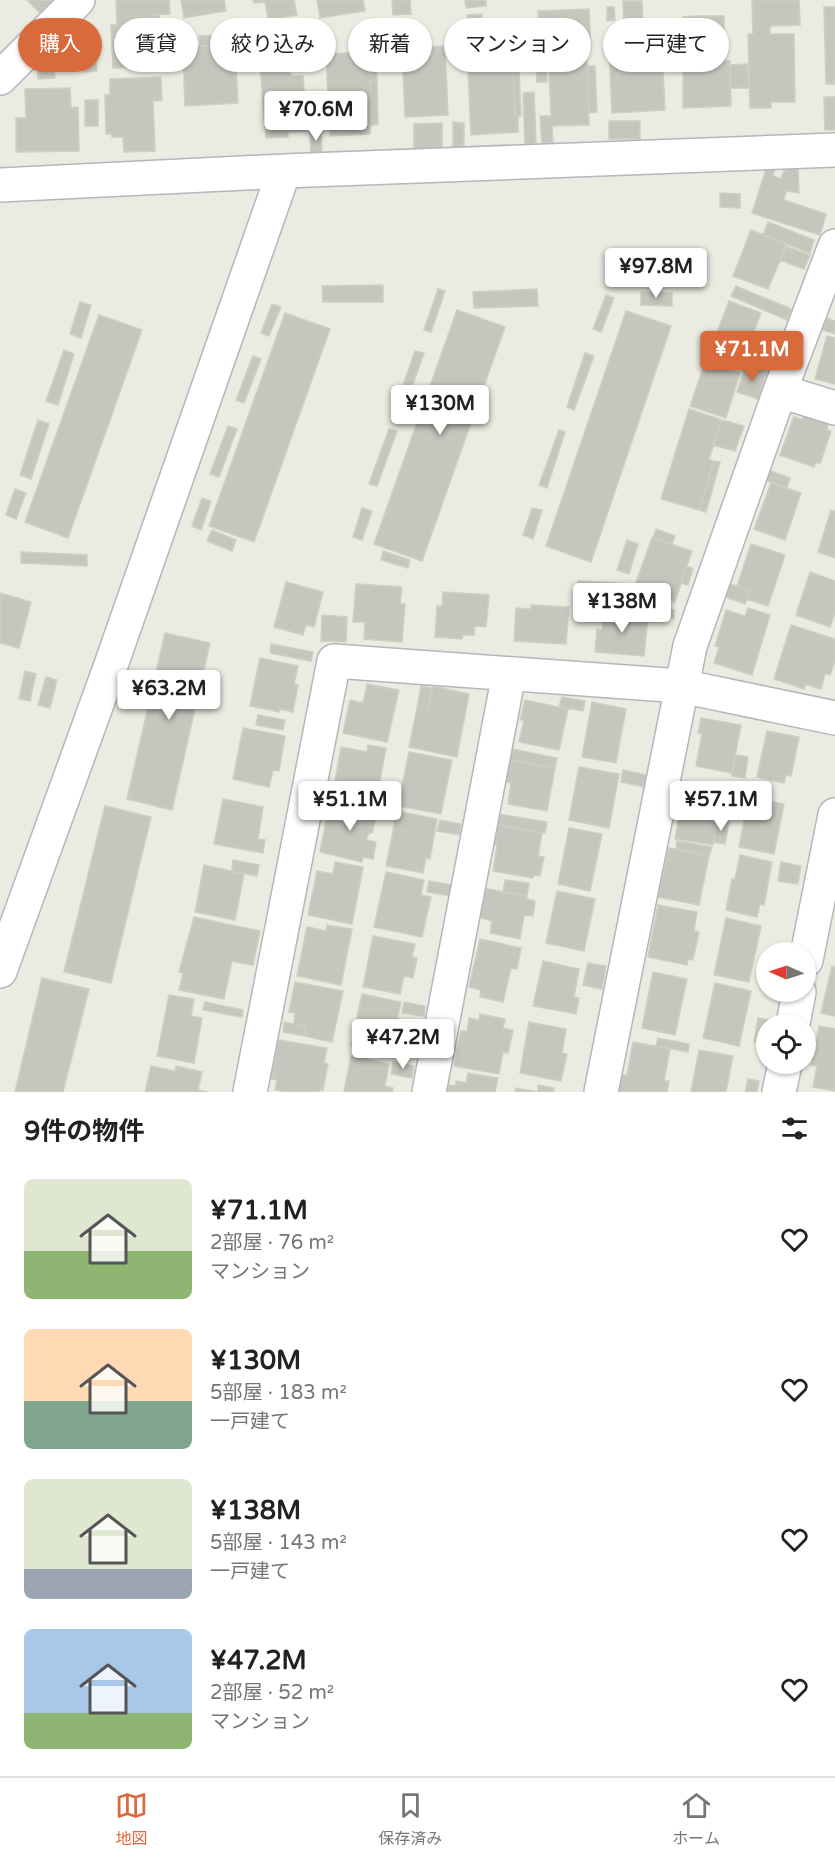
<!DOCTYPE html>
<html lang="ja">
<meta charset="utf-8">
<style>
:root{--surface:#fff;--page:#f2f2f2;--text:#222;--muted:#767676;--line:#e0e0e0;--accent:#d86a3b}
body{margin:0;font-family:"Varela Round","Noto Sans JP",sans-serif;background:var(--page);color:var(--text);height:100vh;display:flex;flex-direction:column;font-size:22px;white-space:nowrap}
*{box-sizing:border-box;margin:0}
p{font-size:20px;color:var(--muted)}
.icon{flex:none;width:33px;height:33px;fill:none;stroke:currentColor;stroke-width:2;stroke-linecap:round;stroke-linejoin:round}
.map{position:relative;height:1092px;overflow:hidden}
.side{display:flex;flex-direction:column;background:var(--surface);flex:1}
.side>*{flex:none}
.guide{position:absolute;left:18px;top:18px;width:800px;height:54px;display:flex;gap:12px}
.needle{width:39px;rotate:273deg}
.controls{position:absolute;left:756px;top:942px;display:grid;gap:12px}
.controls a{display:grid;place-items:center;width:60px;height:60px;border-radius:50%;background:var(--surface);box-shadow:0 2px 4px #0004;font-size:30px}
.price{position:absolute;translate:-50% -51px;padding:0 14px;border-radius:6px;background:#fff;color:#222;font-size:20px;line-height:39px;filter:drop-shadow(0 2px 3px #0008)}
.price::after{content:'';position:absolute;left:50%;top:36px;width:18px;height:14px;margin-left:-9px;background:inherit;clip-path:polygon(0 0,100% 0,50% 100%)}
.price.selected{background:var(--accent);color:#fff}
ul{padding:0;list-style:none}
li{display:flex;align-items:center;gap:18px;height:150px;padding:0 24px}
li span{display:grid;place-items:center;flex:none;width:168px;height:120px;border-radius:9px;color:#555}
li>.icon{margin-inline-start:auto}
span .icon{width:72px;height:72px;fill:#fffc;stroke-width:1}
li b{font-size:26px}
h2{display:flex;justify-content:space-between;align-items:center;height:72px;padding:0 24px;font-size:26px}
.chip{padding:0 21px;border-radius:27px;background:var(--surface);box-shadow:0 2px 4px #0004;font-size:21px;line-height:54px}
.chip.selected{background:var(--accent);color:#fff}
.menu{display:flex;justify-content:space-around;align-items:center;height:84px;border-top:2px solid var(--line);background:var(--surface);font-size:16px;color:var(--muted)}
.menu a{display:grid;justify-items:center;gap:3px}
.menu .selected{color:var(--accent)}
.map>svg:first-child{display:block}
.building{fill:#c7c6be;stroke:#cfcec1;stroke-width:1.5}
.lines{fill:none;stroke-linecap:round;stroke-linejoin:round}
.minor-casing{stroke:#b4b6bb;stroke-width:36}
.minor{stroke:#fff;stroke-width:33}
</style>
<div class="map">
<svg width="835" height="1092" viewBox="0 0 835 1092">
<rect width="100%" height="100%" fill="#ebebe2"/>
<path class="building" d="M27,0h28l-14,14z
M116,0h53l1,14 -20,1 2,52 -39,1 -2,-43h6z
M181,0h43l2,11 -42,7z
M253,0h41l3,15 -29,4 -3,-17 -11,1z
M317,0h46l2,11 -45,7z
M392,0h18l1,14 -18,1z
M465,0h21v6l-20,2z
M752,0h47l1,25 -30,1v8h24l1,68h-24v6h-21l-2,-74h5z
M623,1h19l1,22h-19z
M607,7h7l1,13 -8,1z
M824,7h11v77h-9z
M589,9l2,39 -11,1v13h7l2,63 -37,1 1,17h-11l-2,-27h11l-3,-73h-8l-2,-32z
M159,14l2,48 -10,1 -1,-48z
M482,14v12l5,-1 1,17 21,-1 1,28h3l2,47h3v16l-47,3 -3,-65h4l-5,-55z
M695,16h29l1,45h5v4l1,41 -48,2v-91z
M419,23l1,16h-20v-15z
M634,29v6h18l2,35h9l2,40 -53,3 -4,-83z
M224,35v10l-24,1 -1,-10z
M289,39l2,37h12l4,55 -19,1v5l-22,1 -8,-97z
M235,45l3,58 -53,3 -2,-59z
M445,46l3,69 -43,2 -3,-69z
M376,52l1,28 -7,1 2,44h-2v9l-40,2 -4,-82z
M536,53h10l1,29h-10z
M96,56l1,15 -13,1 -2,-15z
M54,64l1,14 -17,1 -1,-14z
M747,64l2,24h-19v-23z
M587,66h8l2,46 -8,1z
M519,68l2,48h-6l-2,-47z
M161,77l1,23 -9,1 2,50 -31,1 -1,-15h-11v-3h-6l-1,-39h5v-16z
M377,80l1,44 -6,1 -2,-44z
M70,88l1,20 7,-1 1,44 -63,1v-34h10l-1,-29z
M534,92l2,52h-11l-2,-51z
M824,97h11v33h-10z
M85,100h13v26h-13z
M609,121h31v18h-31z
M453,122l11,1v23l-11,1z
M442,123v25l-28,2v-26z
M310,132h11l1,20 -11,1z
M785,168l13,1 1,24 -13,-2 -2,9 42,14 -6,21 -68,-22 14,-44h9l-2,7 8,3z
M720,193l20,1v14l-20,-1z
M768,222l46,18 -4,13 -47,-18z
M751,230l36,14 -19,45 -35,-13z
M785,246l25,9 -6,14 -24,-9z
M383,285v17h-60l-1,-16z
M736,286l55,23 -4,11 -56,-24z
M438,289l7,2 -14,41 -7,-2z
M537,289l1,17 -64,2 -1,-16z
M641,292l31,1v13l-31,-1z
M606,295l8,3 -13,34 -8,-3z
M729,301l32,12 -17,45 -32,-12z
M80,302l11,3 -10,33 -11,-4z
M272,304l9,3 -12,29 -8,-3z
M457,310l48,17 -83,234 -48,-17z
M626,311l45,15 -80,236 -45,-16z
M285,313l45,16 -76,213 -45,-16z
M99,315l43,15 -74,208 -43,-16z
M827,318l8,3v13l-12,-4z
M827,336l8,2v46l-20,-5z
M750,341l9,3 -7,17 -8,-3z
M64,350l10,4 -16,51 -12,-4z
M415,351l9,2 -20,56 -8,-3z
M585,353l9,3 -20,54 -7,-3z
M253,356l8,3 -17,44 -8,-3z
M705,362l35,11 -14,45 -36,-12z
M746,364l21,7 -9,28 -21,-7z
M689,409l33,11 -13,39 5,2 -15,49 -38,-11z
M804,414l24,8 -1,8 4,1 -11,33 -4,-2 -2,5 -34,-12 14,-39 8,4z
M38,420l11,4 -18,55 -11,-4z
M722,420l22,6 -9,25 -22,-6z
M228,426l9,3 -18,48 -9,-3z
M389,429l8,2 -20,55 -8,-2z
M559,430l6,2 -18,56 -8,-3z
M714,461l6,1 -14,50 -7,-2z
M768,470l22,8 -3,10 -22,-8z
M771,483l30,10 -16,47 -31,-11z
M15,489l11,4 -10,26 -10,-4z
M202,498l9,3 -10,29 -9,-4z
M362,508l10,3 -10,29 -9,-3z
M532,508l10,2 -9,29 -10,-4z
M831,510l4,1v47l-17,-6z
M656,529l19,7 -3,9 -19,-7z
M212,530l24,10 -4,11 -25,-10z
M652,538l40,13 -17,51 -41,-14z
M627,540l11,4 -9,30 -12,-4z
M751,544l34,11 -17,51 -22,-7 3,-9 -12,-4z
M383,551l27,9 -2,8 -27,-8z
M21,552l66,3v11l-66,-3z
M687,566l6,3 -5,16 -7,-2z
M810,572l25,9v32l-5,14 -34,-12z
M578,581l38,2 -1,11 -38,-3z
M286,582l37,10 -9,35 -8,-2 -3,10 -29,-8z
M356,584l46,3 -2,17h5l-3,38 -38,-3 1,-17h-12z
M730,584l19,6 -4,14 -19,-7z
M443,592l46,3 -3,32 -11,-1 -1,9h-11l-1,4 -27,-2 2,-31h5z
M0,593l31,9 -12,46 -19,-5z
M604,604l70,6v8l-70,-6z
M531,605l38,2 -3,37 -52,-3 2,-33 15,1z
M748,608l22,7 -18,60 -38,-12 5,-16 -4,-1 11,-36 19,6z
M604,612l44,4 -4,40 -49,-4 2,-23 5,1z
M322,615l25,2 -1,25 -25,-1z
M791,625l44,14v22l-5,14 -5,-1 -4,15 -16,-5 -1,5 -30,-10z
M165,633l45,10 -38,167 -45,-11z
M271,644l42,8 -2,9 -41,-8z
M260,658l38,8 -4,18 4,1 -5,27 -13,-3 -1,3 -29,-6z
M25,671l11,3 -6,27 -11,-2z
M46,677l11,3 -7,28 -12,-3z
M367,684l32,6 -12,52 -44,-9 7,-33 13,3z
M421,686l11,2 -4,22 -11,-2z
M433,686l36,8 -12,63 -48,-10 8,-39 11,2z
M562,697l23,4 -2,10 -24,-4z
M525,700l43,9 -9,41 -40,-8 5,-22h-4z
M592,702l34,7 -10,54 -34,-6z
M258,715l27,5 -2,10 -27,-5z
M701,718l40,7 -9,48 -36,-7 6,-32 -4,-1z
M243,728l42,8 -6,35 -6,-1 -4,17 -36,-8z
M767,731l32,6 -8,39 -5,-1 -2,8 -27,-6z
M368,745l18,3 -10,53 -43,-8 8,-46 26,5z
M512,749l45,9 -2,10 -45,-8z
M409,752l43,8 -11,54 -43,-8z
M736,755l12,2 -3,21 -13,-2z
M510,760l45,8 -8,43 -39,-7 3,-21 -5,-1z
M579,767l40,7 -10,54 -40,-8z
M623,770l24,5 -2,12 -24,-5z
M685,784l38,7 -1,10 3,1 -3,19h-5l-4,24 -38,-6z
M749,797l35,7 -10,50 -35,-7z
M330,798l20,4 -2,9 -19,-4z
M223,799l40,8 -5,32 7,1 -2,13 -49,-9z
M350,802l28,6 -6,25h-3l-3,7 10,2 -3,17 -10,-2 -1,5 -42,-10 9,-45 19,4z
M105,806l46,11 -40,166 -47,-11z
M397,811l40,8 -7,40 -4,-1 -3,15 -37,-7z
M499,814l48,8 -2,11 -47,-8z
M440,820l21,4 -2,11 -22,-4z
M717,821l12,1 -4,22 -12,-2z
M498,825l44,8 -4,23 6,1 -4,19 -6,-1 -1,3 -40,-7 4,-26h-3z
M569,828l33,6 -12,57 -32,-7z
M677,841l35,6 -3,9 -33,-7z
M669,848l40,8 -10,49 -41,-8z
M740,855l32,7 -8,43 -4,-1 -3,13 -31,-7 6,-31h3z
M233,860l26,5 -2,11 -25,-5z
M335,862l28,5 -11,57 -44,-9 9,-44 16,3z
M781,862l20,4 -3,18 -20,-3z
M204,865l40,9 -9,46 -40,-8z
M386,872l38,8 -3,15 10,2 -9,40 -48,-10z
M505,880l24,3 -2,13 -24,-4z
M429,881l23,4 -2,11 -23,-4z
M483,888l44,8v3l8,2 -2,15 -9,-1 -4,24 -30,-6 2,-12 -11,-3 1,-9 -2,-1z
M557,891l38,8 -11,52 -38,-8z
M658,905l39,7 -3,19 5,1 -6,28 -5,-1 -1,6 -39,-8z
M194,917l66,14 -7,34 -21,-4 -8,38 -45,-9 4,-17 -4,-1z
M726,918l35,8 -12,56 -35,-7z
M327,925l25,4 -11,56 -44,-9 10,-49 19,4z
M373,936l42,8 -3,13 5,1 -4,20 -9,-2 -4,18 -37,-7z
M480,939l41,9 -4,21 -6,-1 -8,34 -23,-5 1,-7 -12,-3z
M543,961l36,8 -5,28 5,1 -3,16 -43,-8z
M588,963l18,3 -4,23 -19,-4z
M832,966l3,1v49l-14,-3z
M653,972l34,7 -12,56 -33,-7z
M42,978l47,11 -26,103h-48z
M295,982l48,9 -11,51 -28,-6 2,-9 -12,-3 1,-11 -6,-1z
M715,983l36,8 -12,55 -36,-8z
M362,994l39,8 -4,18 11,3 -7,33 -50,-11z
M169,995l25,4 -3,17 11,2 -8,45 -37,-7z
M205,1002l38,8 -1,7 -39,-7z
M404,1002l21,4 -1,10 -22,-3z
M480,1014l25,5 -2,9 10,2 -5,23 -5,-1 -4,22 -45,-8 7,-35h6l2,-13 10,2z
M758,1018l13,2 -1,4h-4v20l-12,-2z
M284,1022l22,5 -2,9 -21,-4z
M529,1022l37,7 -4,24 5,1 -6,27 -41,-8z
M819,1026l16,3v62l-22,-4 4,-21 -6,-1z
M658,1038l31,6 -1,8 -32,-6z
M279,1040l48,8 -3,15 4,1 -5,26h-3l-1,2h-31l-13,-2 2,-10 -6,-1z
M633,1042l37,7 -6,32h5l-2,11h-48l3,-18 5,2z
M699,1050l34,6 -7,36h-35z
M351,1056l38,8 -4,22 8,2 -1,4h-48z
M393,1062l21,4 -2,12 -21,-4z
M151,1066l24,5 1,-5 26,6 -4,18 10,2h-63z
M468,1073l30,5 -3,14h-47l1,-7 7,1v-5l10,2z
M748,1079l11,2 -2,11h-12z
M538,1085l16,3 -1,4h-38l1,-4 22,4z"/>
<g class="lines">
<defs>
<path id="minor" d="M0,78l78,-78
M0,185l284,-14 551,-21
M780,391l55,17
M806,960l29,-145
M0,971l111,-306 173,-494
M793,1024l6,-32
M250,1092l84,-431 347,25 154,32
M429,1092l80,-418
M601,1092l89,-446 90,-255 55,-145
M779,1092l6,-28"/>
</defs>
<use href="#minor" class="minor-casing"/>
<use href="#minor" class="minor"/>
</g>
</svg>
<div class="controls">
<a><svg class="needle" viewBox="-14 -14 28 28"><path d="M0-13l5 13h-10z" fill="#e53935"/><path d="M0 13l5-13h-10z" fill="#767676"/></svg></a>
<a><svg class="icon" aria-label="locate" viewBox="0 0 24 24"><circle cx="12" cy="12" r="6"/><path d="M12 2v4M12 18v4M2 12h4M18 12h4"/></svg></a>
</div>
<b class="price" style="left:316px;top:142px">¥70.6M</b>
<b class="price" style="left:656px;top:299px">¥97.8M</b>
<b class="price selected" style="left:752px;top:382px">¥71.1M</b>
<b class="price" style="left:440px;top:436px">¥130M</b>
<b class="price" style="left:622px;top:634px">¥138M</b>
<b class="price" style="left:169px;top:721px">¥63.2M</b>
<b class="price" style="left:350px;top:832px">¥51.1M</b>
<b class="price" style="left:721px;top:832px">¥57.1M</b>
<b class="price" style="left:403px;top:1070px">¥47.2M</b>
<div class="guide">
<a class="chip selected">購入</a>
<a class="chip">賃貸</a>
<a class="chip">絞り込み</a>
<a class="chip">新着</a>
<a class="chip">マンション</a>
<a class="chip">一戸建て</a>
</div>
</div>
<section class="side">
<h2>9件の物件<svg class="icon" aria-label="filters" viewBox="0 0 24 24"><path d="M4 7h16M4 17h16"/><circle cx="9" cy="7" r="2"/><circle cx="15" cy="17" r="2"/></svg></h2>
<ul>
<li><span style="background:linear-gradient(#dfe7d0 60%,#8fb573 0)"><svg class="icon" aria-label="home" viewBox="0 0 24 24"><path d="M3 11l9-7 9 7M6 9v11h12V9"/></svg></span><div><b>¥71.1M</b><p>2部屋 · 76 m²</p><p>マンション</p></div><svg class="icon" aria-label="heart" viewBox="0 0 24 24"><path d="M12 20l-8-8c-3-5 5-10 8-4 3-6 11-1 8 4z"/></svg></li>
<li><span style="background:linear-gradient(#ffd9b3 60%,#7fa58c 0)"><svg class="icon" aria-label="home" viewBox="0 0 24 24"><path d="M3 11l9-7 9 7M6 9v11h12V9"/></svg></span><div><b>¥130M</b><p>5部屋 · 183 m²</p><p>一戸建て</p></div><svg class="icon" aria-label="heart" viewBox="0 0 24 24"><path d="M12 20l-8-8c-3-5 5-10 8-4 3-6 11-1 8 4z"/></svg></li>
<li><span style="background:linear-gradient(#dfe7d0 75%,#9aa5b1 0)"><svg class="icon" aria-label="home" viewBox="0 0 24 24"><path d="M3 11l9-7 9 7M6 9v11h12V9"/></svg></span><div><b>¥138M</b><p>5部屋 · 143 m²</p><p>一戸建て</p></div><svg class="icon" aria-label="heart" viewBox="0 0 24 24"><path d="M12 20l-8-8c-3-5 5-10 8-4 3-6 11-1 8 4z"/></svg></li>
<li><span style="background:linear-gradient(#a9c7e8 70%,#8fb573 0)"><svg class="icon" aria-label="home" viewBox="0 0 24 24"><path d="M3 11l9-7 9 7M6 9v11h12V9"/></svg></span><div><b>¥47.2M</b><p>2部屋 · 52 m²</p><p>マンション</p></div><svg class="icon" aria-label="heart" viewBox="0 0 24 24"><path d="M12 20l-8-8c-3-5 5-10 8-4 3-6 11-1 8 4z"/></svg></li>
</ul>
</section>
<nav class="menu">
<a class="selected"><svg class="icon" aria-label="map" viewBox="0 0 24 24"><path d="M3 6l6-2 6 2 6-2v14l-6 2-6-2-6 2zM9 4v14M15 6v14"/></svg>地図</a>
<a><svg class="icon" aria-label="saved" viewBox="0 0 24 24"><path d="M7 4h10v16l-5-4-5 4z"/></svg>保存済み</a>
<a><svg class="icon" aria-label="home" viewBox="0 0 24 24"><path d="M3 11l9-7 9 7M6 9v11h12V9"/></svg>ホーム</a>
</nav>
